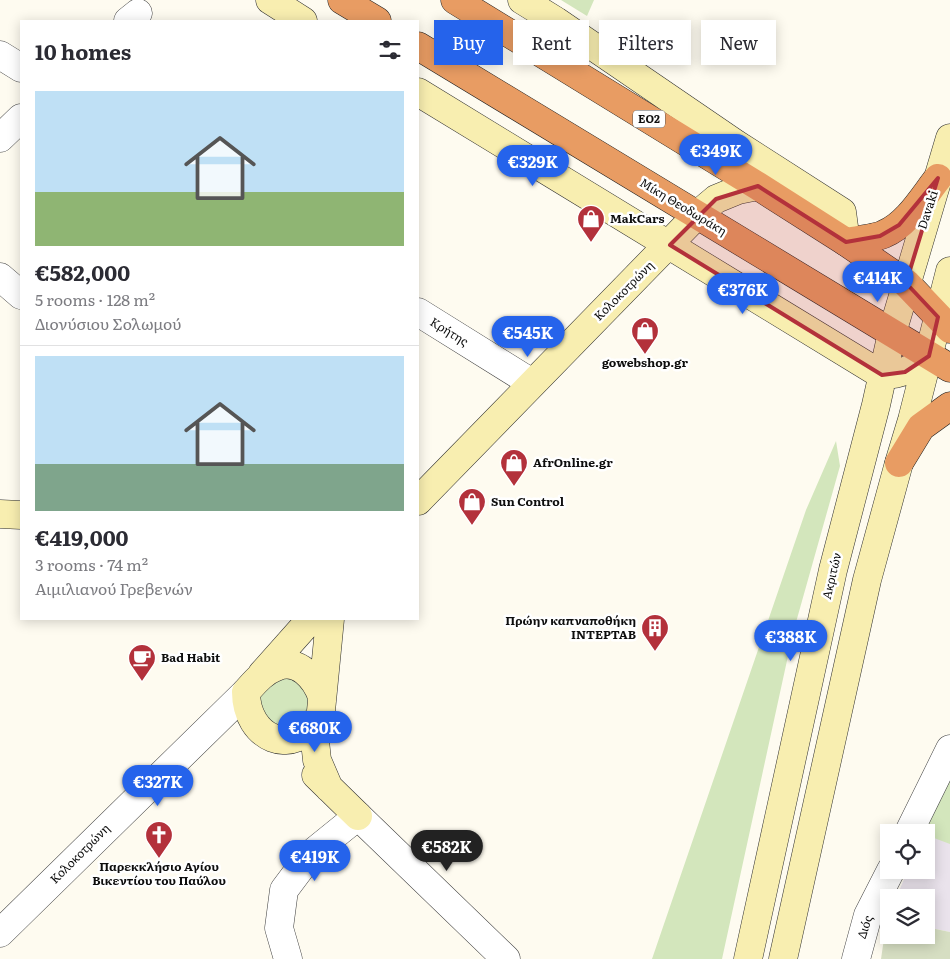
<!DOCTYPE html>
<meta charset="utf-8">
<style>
:root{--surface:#fff;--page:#f7f7f7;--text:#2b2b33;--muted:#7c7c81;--line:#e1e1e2;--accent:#2563eb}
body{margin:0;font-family:Literata,serif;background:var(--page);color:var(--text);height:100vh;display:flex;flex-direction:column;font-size:19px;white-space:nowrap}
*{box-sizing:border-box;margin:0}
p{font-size:16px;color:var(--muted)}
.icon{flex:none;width:28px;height:28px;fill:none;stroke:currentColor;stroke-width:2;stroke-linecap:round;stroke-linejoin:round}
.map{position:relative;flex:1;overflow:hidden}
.side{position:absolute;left:20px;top:20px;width:399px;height:600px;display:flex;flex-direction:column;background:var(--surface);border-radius:0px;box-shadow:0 2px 12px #0003}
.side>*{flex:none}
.hud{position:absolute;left:434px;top:20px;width:441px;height:45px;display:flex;gap:10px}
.tools{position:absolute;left:880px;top:824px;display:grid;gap:10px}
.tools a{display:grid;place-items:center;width:55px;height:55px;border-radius:0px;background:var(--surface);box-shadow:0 2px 12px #0003;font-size:25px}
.price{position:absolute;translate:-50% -42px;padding:0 11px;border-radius:18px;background:var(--accent);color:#fff;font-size:16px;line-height:32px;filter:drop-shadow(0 1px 2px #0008)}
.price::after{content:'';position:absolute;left:50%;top:30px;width:15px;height:11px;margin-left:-8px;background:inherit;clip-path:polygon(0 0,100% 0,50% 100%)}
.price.on{background:#222;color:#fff}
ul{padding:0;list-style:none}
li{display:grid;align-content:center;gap:10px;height:265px;padding:0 15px}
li+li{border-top:1px solid var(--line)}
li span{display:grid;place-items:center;height:155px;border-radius:0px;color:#555}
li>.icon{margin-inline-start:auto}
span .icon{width:90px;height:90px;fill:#fffc;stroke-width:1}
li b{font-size:21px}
h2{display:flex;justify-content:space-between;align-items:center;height:60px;padding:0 15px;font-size:21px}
.pill{padding:0 18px;border-radius:0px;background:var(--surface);box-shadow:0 2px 12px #0003;font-size:18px;line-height:45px}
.pill.on{background:var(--accent);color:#fff}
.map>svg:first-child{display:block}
.industrial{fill:#eae3ec}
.green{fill:#d3e6bc}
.cemetery{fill:#d6dec2}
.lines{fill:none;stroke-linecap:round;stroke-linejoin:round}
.street-casing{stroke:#414141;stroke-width:29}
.secondary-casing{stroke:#303030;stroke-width:29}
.highway-casing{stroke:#1f1f1f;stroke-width:29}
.street{stroke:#fff;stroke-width:28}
.secondary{stroke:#f8eeb0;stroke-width:28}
.highway{stroke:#e89c63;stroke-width:28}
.marked{fill:#b3313b;fill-opacity:0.2;stroke:#b3313b;stroke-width:4;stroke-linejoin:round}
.labels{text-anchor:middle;stroke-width:5;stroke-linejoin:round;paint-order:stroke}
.shield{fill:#fff;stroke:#565656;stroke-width:1}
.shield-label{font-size:11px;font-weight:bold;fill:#0e0e0e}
.street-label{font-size:12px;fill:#0e0e0e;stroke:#fff}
.poi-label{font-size:12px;font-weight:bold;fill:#0e0e0e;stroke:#fff;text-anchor:start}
</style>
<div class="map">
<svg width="950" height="959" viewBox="0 0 950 959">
<rect width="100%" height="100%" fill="#fefbf0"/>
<path class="industrial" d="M950,774v158l-24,-5v-29h-30l12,-28h18v-38h-2z"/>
<path class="green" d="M561,0h33l-7,16z
M836,441l4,25 -47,167 -71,326h-70l154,-449z
M272,674l37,9 1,37 -37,10 -18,-33z
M950,774v70l-24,-9v-3h-2z"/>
<path class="cemetery" d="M887,918h2v17h37v-8l24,5v27h-69z"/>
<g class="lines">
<defs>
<path id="street" d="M128,21l10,-8
M0,55l21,13
M0,138l21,-20
M0,277l21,18
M418,312l114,71
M909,832l41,-83
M0,933l246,-241
M288,959l-9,-31 5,-38 27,-36 47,-38 148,143
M856,959l12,-44 23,-45"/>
<path id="secondary" d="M270,0l33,21
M522,0l34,21 180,123 106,68 4,30
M418,92l464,283c20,0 32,-7 47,-19
M418,501l279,-286 19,-16 22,-9 20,-4
M0,514l21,1
M262,674l49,-55
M319,717c-26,43 -73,21 -73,-25 9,-10 17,-20 30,-25 22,-10 40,12 46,30
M316,775l42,41
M329,788l-12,-28 -2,-19 6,-30 9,-92
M748,959l85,-389 43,-165 16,-72 58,-195
M783,959l84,-379 32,-117 13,-43 38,-149"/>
<path id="highway" d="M342,0l35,21
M455,0l303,186 88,56 60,41 44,46
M418,46l532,322
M846,242c10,-2 31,-4 38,-8 23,-9 39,-37 54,-56
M899,463l22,-36 29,-21"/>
</defs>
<use href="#street" class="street-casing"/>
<use href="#secondary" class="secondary-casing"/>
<use href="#highway" class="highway-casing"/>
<use href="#street" class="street"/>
<use href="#secondary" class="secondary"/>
<use href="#highway" class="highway"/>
</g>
<path class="marked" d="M938,178l-32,105 32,34 -9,39 -24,16 -23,3 -212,-130 46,-46 42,-13 88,56 34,-6 19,-11z"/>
<defs>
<symbol id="shop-pin" viewBox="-11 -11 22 30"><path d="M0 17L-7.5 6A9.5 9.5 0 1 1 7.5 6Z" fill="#b3313b" stroke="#fff"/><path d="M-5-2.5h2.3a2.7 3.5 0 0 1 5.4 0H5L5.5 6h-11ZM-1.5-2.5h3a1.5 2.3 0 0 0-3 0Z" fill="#fff"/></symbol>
<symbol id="building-pin" viewBox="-11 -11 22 30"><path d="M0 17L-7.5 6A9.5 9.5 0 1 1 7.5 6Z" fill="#b3313b" stroke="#fff"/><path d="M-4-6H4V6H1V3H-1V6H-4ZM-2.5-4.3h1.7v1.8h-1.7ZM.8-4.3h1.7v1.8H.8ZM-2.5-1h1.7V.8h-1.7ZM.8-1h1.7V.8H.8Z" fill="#fff"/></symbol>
<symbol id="cafe-pin" viewBox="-11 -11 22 30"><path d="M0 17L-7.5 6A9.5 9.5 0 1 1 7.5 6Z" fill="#b3313b" stroke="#fff"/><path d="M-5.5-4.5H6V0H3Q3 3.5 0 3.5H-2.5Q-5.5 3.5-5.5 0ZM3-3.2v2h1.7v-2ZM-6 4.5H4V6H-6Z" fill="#fff"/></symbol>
<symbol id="church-pin" viewBox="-11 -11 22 30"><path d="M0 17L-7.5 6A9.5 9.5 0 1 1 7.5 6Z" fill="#b3313b" stroke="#fff"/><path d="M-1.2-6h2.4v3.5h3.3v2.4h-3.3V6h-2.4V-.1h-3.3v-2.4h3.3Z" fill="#fff"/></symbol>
</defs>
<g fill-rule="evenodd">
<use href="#shop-pin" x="575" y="203" width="32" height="43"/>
<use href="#shop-pin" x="629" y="315" width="32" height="43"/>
<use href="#shop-pin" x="498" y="447" width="32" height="43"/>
<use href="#shop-pin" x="456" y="486" width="32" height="43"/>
<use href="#building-pin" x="639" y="612" width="32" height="43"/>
<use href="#cafe-pin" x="126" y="642" width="32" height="43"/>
<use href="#church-pin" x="143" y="819" width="32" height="43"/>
</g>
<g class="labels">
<rect class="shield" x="633" y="110.5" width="32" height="17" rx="4"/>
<g class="shield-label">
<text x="649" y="123">ΕΟ2</text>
</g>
<g class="street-label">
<text transform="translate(683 207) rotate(31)" y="4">Μίκη Θεοδωράκη</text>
<text transform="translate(928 210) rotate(-72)" y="4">Davaki</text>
<text transform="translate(624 291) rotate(-45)" y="4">Κολοκοτρώνη</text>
<text transform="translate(449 332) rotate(32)" y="4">Κρήτης</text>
<text transform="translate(832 576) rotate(-77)" y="4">Ακριτών</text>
<text transform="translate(80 854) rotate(-45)" y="4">Κολοκοτρώνη</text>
<text transform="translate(865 927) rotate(-72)" y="4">Διός</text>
</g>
<g class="poi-label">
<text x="610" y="223">MakCars</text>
<text x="645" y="367" text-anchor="middle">gowebshop.gr</text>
<text x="533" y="467">AfrOnline.gr</text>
<text x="491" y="506">Sun Control</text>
<text x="636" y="625" text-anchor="end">Πρώην καπναποθήκη<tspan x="636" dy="14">ΙΝΤΕΡΤΑΒ</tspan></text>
<text x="161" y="662">Bad Habit</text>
<text x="159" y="871" text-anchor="middle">Παρεκκλήσιο Αγίου<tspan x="159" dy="14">Βικεντίου του Παύλου</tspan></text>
</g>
</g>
</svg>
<div class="tools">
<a><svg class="icon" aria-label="locate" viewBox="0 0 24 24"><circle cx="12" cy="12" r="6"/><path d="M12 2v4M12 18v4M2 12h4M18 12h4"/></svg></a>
<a><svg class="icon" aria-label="layers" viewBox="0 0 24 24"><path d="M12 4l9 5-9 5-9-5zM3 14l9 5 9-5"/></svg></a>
</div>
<b class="price" style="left:716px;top:176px">€349K</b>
<b class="price" style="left:533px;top:187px">€329K</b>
<b class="price" style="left:878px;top:303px">€414K</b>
<b class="price" style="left:743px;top:315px">€376K</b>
<b class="price" style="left:528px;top:358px">€545K</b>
<b class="price" style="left:791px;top:662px">€388K</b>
<b class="price" style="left:315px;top:753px">€680K</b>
<b class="price" style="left:158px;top:807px">€327K</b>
<b class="price on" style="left:447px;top:872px">€582K</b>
<b class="price" style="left:315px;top:882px">€419K</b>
<div class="hud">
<a class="pill on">Buy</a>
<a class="pill">Rent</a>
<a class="pill">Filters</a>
<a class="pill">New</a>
</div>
<section class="side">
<h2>10 homes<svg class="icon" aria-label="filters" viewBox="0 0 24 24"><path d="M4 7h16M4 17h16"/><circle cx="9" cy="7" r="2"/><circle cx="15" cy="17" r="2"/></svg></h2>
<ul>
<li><span style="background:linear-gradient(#bfe0f5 65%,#8fb573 0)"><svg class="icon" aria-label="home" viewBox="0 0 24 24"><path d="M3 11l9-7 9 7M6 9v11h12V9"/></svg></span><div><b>€582,000</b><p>5 rooms · 128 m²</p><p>Διονύσιου Σολωμού</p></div></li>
<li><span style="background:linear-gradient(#bfe0f5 70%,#7fa58c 0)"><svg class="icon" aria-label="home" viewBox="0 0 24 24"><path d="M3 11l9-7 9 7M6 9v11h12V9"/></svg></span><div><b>€419,000</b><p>3 rooms · 74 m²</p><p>Αιμιλιανού Γρεβενών</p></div></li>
</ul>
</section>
</div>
